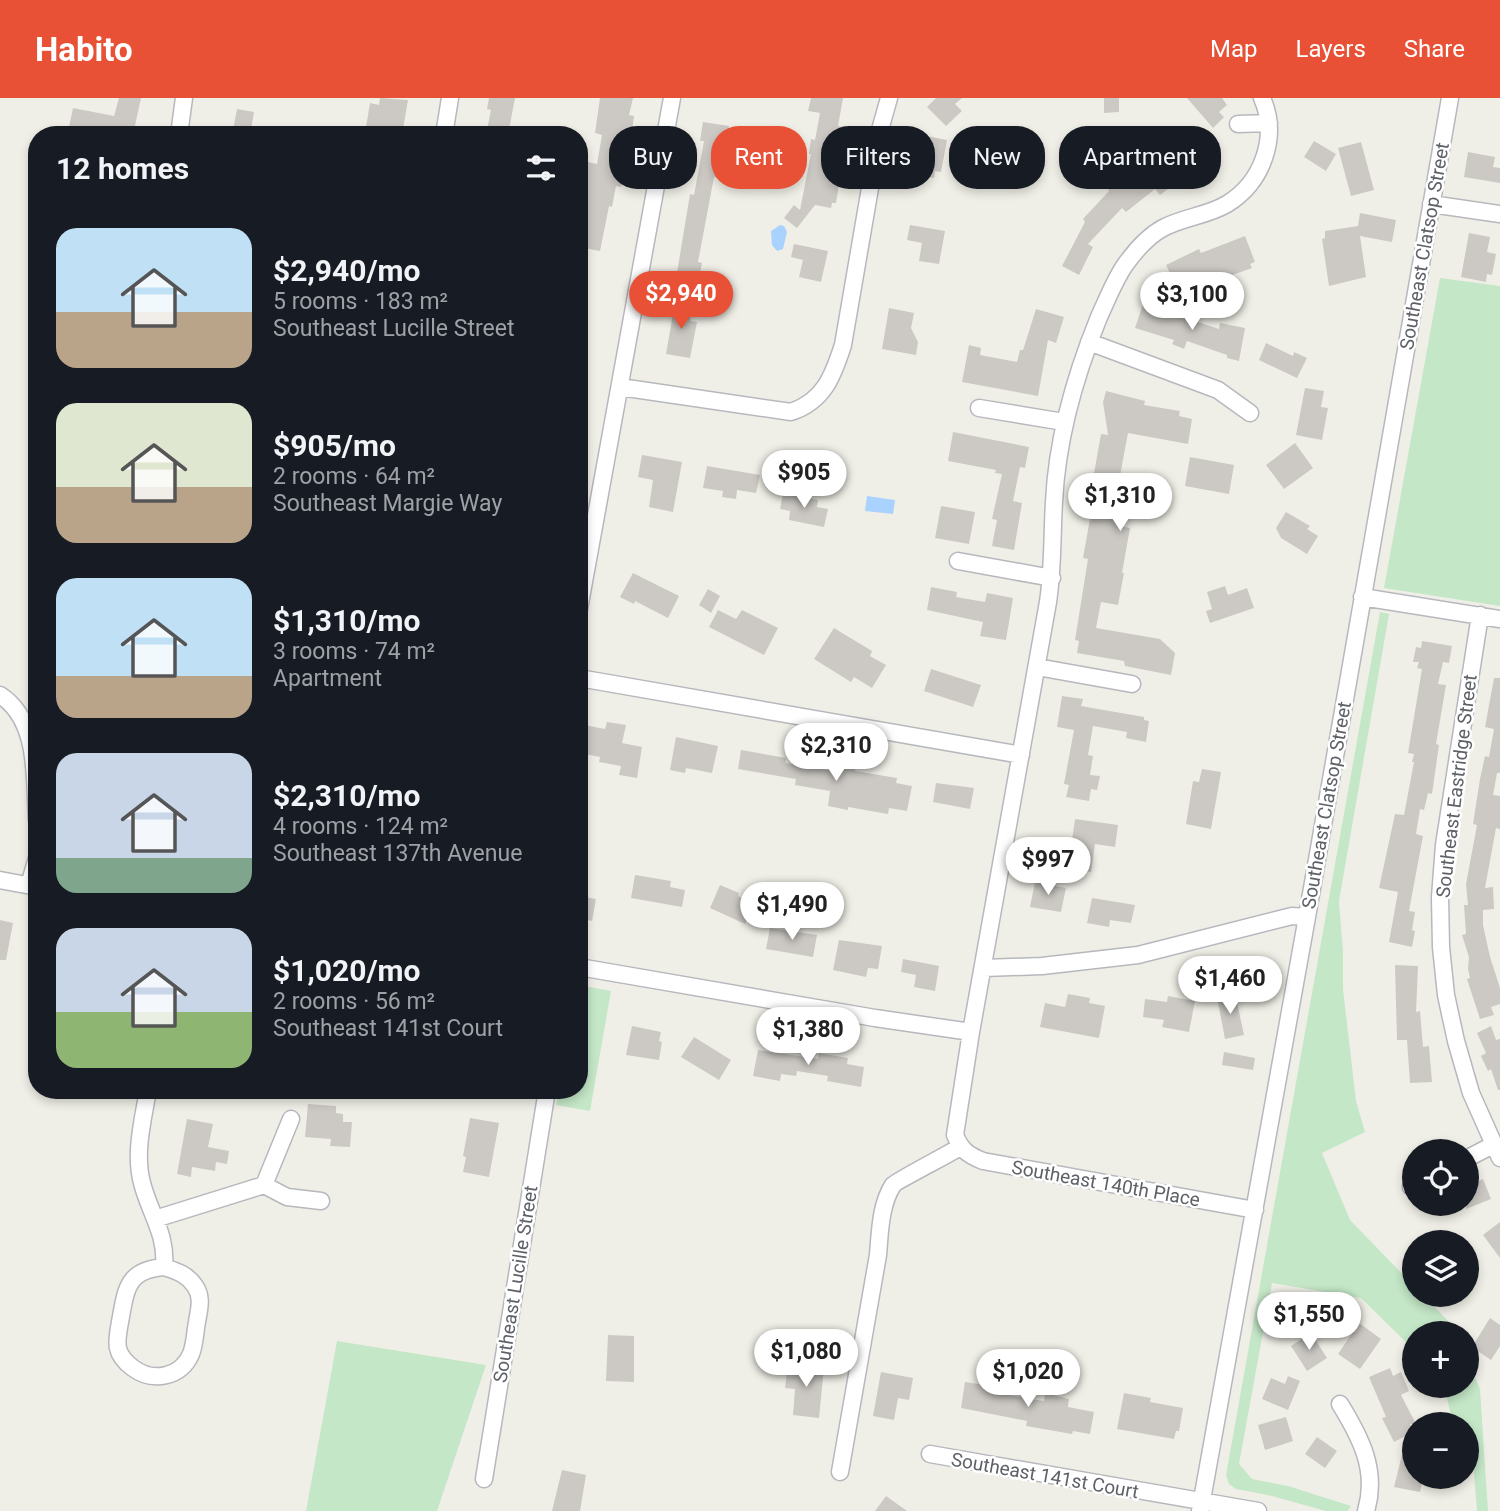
<!DOCTYPE html>
<meta charset="utf-8">
<style>
:root{--surface:#171b24;--page:#20242c;--text:#f1f3f6;--muted:#9ea1a6;--accent:#e85135}
body{margin:0;font-family:Roboto,sans-serif;background:var(--page);color:var(--text);height:100vh;display:flex;flex-direction:column;font-size:26px;white-space:nowrap}
*{box-sizing:border-box;margin:0}
p{font-size:23px;color:var(--muted)}
.icon{flex:none;width:38px;height:38px;fill:none;stroke:currentColor;stroke-width:2;stroke-linecap:round;stroke-linejoin:round}
.map{position:relative;flex:1;overflow:hidden}
.panel{position:absolute;left:28px;top:28px;width:560px;height:973px;display:flex;flex-direction:column;background:var(--surface);border-radius:28px;box-shadow:0 4px 10px #0003}
.panel>*{flex:none}
.guide{position:absolute;left:609px;top:28px;width:665px;height:63px;display:flex;gap:14px}
.controls{position:absolute;left:1402px;top:1041px;display:grid;gap:14px}
.controls a{display:grid;place-items:center;width:77px;height:77px;border-radius:50%;background:var(--surface);box-shadow:0 4px 10px #0003;font-size:35px}
.price{position:absolute;translate:-50% -60px;padding:0 16px;border-radius:24px;background:#fff;color:#222;font-size:23px;line-height:46px;filter:drop-shadow(0 2px 4px #0008)}
.price::after{content:'';position:absolute;left:50%;top:42px;width:21px;height:16px;margin-left:-10px;background:inherit;clip-path:polygon(0 0,100% 0,50% 100%)}
.price.selected{background:var(--accent);color:#fff}
ul{padding:0;list-style:none}
li{display:flex;align-items:center;gap:21px;height:175px;padding:0 28px}
li span{display:grid;place-items:center;flex:none;width:196px;height:140px;border-radius:21px;color:#555}
li>.icon{margin-inline-start:auto}
span .icon{width:84px;height:84px;fill:#fffc;stroke-width:1}
li b{font-size:30px}
h2{display:flex;justify-content:space-between;align-items:center;height:84px;padding:0 28px;font-size:30px}
.tag{padding:0 24px;border-radius:28px;background:var(--surface);box-shadow:0 4px 10px #0003;font-size:24px;line-height:63px}
.tag.selected{background:var(--accent);color:#fff}
header{display:flex;align-items:center;gap:42px;box-sizing:border-box;height:98px;padding:0 35px;background:var(--accent);color:#fff}
header strong{font-size:33px}
nav{display:flex;gap:38px;margin-inline-start:auto;font-size:24px}
.map>svg:first-child{display:block}
.green{fill:#c4e7c7}
.water{fill:#a9d2fe}
.building{fill:#ccc9c4}
.lines{fill:none;stroke-linecap:round;stroke-linejoin:round}
.minor-casing{stroke:#b7b8bd;stroke-width:19}
.minor{stroke:#fff;stroke-width:16}
.labels{text-anchor:middle;stroke-width:5;stroke-linejoin:round;paint-order:stroke}
.street-label{font-size:19px;fill:#5e6167;stroke:#fff}
</style>
<header>
<strong>Habito</strong>
<nav><a>Map</a><a>Layers</a><a>Share</a></nav>
</header>
<div class="map">
<svg width="1500" height="1413" viewBox="0 0 1500 1413">
<rect width="100%" height="100%" fill="#f0efe7"/>
<path class="green" d="M1440,180l60,8v320l-116,-18z
M1380,514l9,2 -50,287 4,51v37l13,112 9,31 -43,21 28,67 64,66v9h9l27,28 5,10 -41,1v16l-53,-52 -89,-15 -33,181 13,15 36,7 63,20 -3,5h-22l-58,-16 -32,-6 -7,-5 -3,-9z
M579,887l32,6 -21,120 -34,-6 3,-15h20z
M337,1243l149,24 -49,146h-131z
M1467,1261l13,30 8,122h-11l-5,-63 -5,-4 -1,-20h-13l-9,-38h22z"/>
<path class="water" d="M780,127l4,1 3,6 -4,17 -6,2 -5,-6 -1,-14z
M867,398l28,4 -2,14 -28,-3z"/>
<path class="building" d="M119,0h22l-8,37h-22l-42,-8 4,-19 41,8z
M380,0l28,2 -6,35 -28,-1 1,-5 -9,-2 4,-24 9,2z
M489,0h26l-7,37h-22l5,-25 -4,-1z
M600,0h33l-4,17 5,1 -3,23 -5,-1 -4,26 3,1 -4,22 -5,-1 -4,21 -3,-1 -9,45 -21,-4v-39l2,1 5,-29 -7,-1 4,-18 14,3 5,-29 -7,-2z
M811,0h32l-5,28 10,2 -12,75h-4l-1,5 -16,-3 -18,23 -13,-10 10,-13 6,5 11,-56h-2l2,-15 4,1 5,-27 -12,-2z
M936,0h26l-7,6 7,7 -16,15 -19,-19z
M1104,0h15v14l-15,1z
M1187,0h35l5,7 -8,7 5,5 -11,11z
M237,11l17,3 -4,23h-18z
M703,24l26,4 -9,52 -6,-1 -16,85 4,1 -4,20 -22,-4 14,-85 4,1 10,-54h-4z
M916,36l31,6 -6,32 -6,-1 -1,7 -25,-5z
M1196,42l25,21 -19,22 -21,-18 10,-11 -4,-3z
M1314,43l22,13 -10,17 -22,-14z
M1361,44l13,48 -23,6 -13,-48z
M1468,54l27,5 -2,10 7,1v15l-36,-6z
M1158,56l19,23 -7,6 2,3 -12,9 -5,-6 -29,23 -4,-4 -34,36 5,3 -14,28 -17,-9 23,-44 -2,-3 26,-28 -1,-1 20,-17 3,3z
M1360,115l36,7 -4,22 -32,-6 6,41 -37,9 -7,-47 3,-1v-7l33,-5z
M910,127l35,6 -6,33 -20,-3 3,-18 -15,-3z
M1469,135l21,4 -3,15 9,2 -4,21 -5,-1 -1,8 -25,-5z
M1245,138l10,26 -5,2 2,4 -25,9 -1,-3 -45,22 -15,-31 33,-16 2,4z
M794,146l34,7 -7,31 -22,-5 4,-17 -12,-3z
M671,203l20,4 -1,16 7,1 -7,36 -24,-4 7,-40 -4,-1z
M1143,206l76,25 1,-6 25,5 -6,33 -12,-3v-3l-40,-14 -3,8 -12,-5 2,-4 -39,-12z
M889,210l25,5 -3,15 7,14 -2,13 -34,-6z
M1036,211l28,8 -8,26 -8,-3 -10,56 -76,-14 7,-37 12,3 -1,7 37,7 3,-12h3z
M1266,245l27,13 1,-4 13,6 -10,20 -38,-18z
M1305,290l19,3 -3,16 7,1 -6,32 -26,-5z
M1106,293l39,10 -1,4 36,6 -1,5 13,3 -4,25 -60,-11 -9,48 8,1 -8,44 11,2 -8,45h2l-6,32 -17,-3 -5,26 64,11 15,14 -4,22 -46,-9 -1,-5 -47,-8 2,-12 -4,-1 13,-81 -5,-1 8,-45h-4l14,-79 7,1 -5,-33z
M953,334l76,15 -4,21 -5,-1 -7,34 9,2 -8,47 -22,-4 5,-26 -5,-1 10,-45 -7,-1 1,-3 -48,-9z
M1295,345l18,25 -29,21 -18,-24z
M642,357l40,7 -9,50 -24,-5 4,-27 -15,-3z
M1190,359l44,8 -5,29 -44,-8z
M707,368l53,9 -4,18 -19,-3 -1,9 -14,-2 1,-6 -20,-3z
M783,396l35,6 -1,7 11,2 -4,18 -35,-7 1,-9 -10,-2z
M941,408l34,6 -6,32 -34,-6z
M1286,414l24,14 -3,3 11,7 -11,18 -26,-16 -5,-10z
M633,475l46,23 -11,22 -33,-17 -1,3 -14,-7z
M1225,488l3,9 19,-7 7,20 -44,15 -4,-12 6,-2 -5,-17z
M931,489l26,5 -1,5 29,5 2,-9 26,5 -7,42 -26,-4 3,-14 -56,-12z
M708,491l12,7 -9,17 -12,-8z
M718,512l18,9 6,-9 36,18 -14,27 -55,-28z
M834,530l38,23 -2,5 16,9 -14,23 -18,-11 -3,5 -37,-23z
M1422,543l30,5 -3,17 -6,-1 -5,22 8,1 -10,59 3,1 -7,49 -4,-1 -4,17 -4,-1 -4,25 7,2 -14,75 6,1 -3,18 3,1 -3,16 -23,-5 9,-50 -19,-4 16,-74 9,1 10,-53h-2l2,-8 -6,-1 14,-84 -5,-1 2,-6h-6l3,-15 5,1z
M931,571l50,16 -8,22 -49,-16z
M1494,580h6v95h-3l-4,22 7,1v33l-4,-1 -11,60 8,-1 1,22 -11,1v15l7,32 10,31v16l-9,3 3,8 -14,4 -13,-40 3,-1 -2,-9 1,-12 -7,-22 4,-1 -2,-29h4l-2,-21 11,-59 -4,-1 7,-45 5,-23 4,1 5,-28 -9,-2z
M1062,598l21,3 -2,7 63,11v3l5,1 -3,21 -20,-4 1,-6 -34,-6 -5,29 5,1 -3,19 10,1 -3,14 -6,-1 -2,12 -23,-4 3,-12 -5,-1 10,-54 -17,-3z
M607,624l19,3 -4,18 20,4 -5,31 -18,-3 2,-9 -22,-4 1,-5 -21,-4v-29l26,5z
M676,639l42,9 -6,27 -26,-5 -1,5 -15,-3z
M741,652l45,8 -1,5 48,8 2,-9 21,3 -1,6 42,7 -1,5 16,3 -5,25 -18,-3 -1,6 -40,-7v3l-20,-4 2,-15 -35,-6 1,-6 -58,-10z
M1202,671l19,3 -10,57 -25,-5 7,-43 6,1z
M936,685l38,5 -4,21 -37,-7z
M1075,721l43,6 -3,22 -20,-3 -4,28 -23,-3z
M635,777l36,6 -1,6 15,3 -3,17 -51,-9z
M1035,784l31,6 -5,24 -31,-5z
M720,787l19,8 -1,3 16,8 -9,20 -35,-16z
M579,798l17,3 -4,22 -13,-3z
M1092,800l43,7 -4,18 -21,-3 -1,7 -22,-4z
M0,822l13,3 -7,37h-6z
M770,830l47,7 -4,22 -47,-8z
M839,842l43,6 -4,23 -10,-1 -2,9 -33,-7z
M903,861l36,7 -4,25 -21,-4 2,-12 -15,-3z
M1395,867l23,1 -2,46 4,-1 3,36 6,-1 3,36 -22,1 -3,-43h-10z
M1235,895l9,42 -19,4 -8,-42z
M1068,896l22,4 -1,5 16,3 -6,32 -59,-11 5,-24 20,4z
M1168,898l27,5 -6,31 -27,-5 2,-7 -21,-3 2,-18 22,3z
M632,928l29,6 -2,9 3,1 -3,18 -33,-5z
M1491,928l5,14 4,-1v51h-2l-7,-21 -3,2 -7,-15 5,-3 -9,-20z
M694,939l37,23 -12,20 -38,-23z
M758,952l60,9 1,-6 29,5 -1,6 17,3 -3,20 -34,-6 1,-5 -31,-5 -1,5 -15,-2 -1,7 -27,-5z
M1224,954l31,6 -2,12 -31,-5z
M308,1006l28,2v7l7,1v8h9l-2,25 -20,-1 1,-7 -26,-2z
M470,1020l29,5 -10,54 -26,-5 3,-15 -3,-1z
M187,1021l26,5 -5,23 21,4 -2,13 -11,-2 -1,9 -23,-4 -1,10 -14,-3z
M1483,1081l8,20 -25,10v-23z
M1500,1124v36l-17,-23z
M1490,1220l10,7v21l-9,14 -19,-13z
M1359,1225l22,16 -21,30 -22,-15z
M1311,1235l16,25 -20,13 -16,-25z
M608,1237l26,1v46l-28,-1z
M788,1266l36,3 -5,51 -26,-3 2,-26 -10,-1z
M1390,1270l3,8 8,-4 8,19 -8,4 15,29h-6l3,8 -19,10 -12,-24 4,-1 -17,-40z
M881,1274l32,6 -4,22 -11,-2 -4,22 -21,-4z
M1288,1278l12,5 -12,29 -26,-11 9,-21 14,6z
M965,1284l45,7 -1,6 22,4 13,2 1,-8 24,6 -1,8 26,5 -4,22 -17,-3 -1,3 -46,-8 1,-5 -66,-13z
M1124,1295l27,5 -1,4 33,6 -4,23h-3l-2,8 -57,-10z
M1286,1319l7,24 -28,9 -7,-25z
M1317,1339l20,14 -12,17 -20,-14z
M1402,1357l12,2v20h9l-3,15 -26,-5z
M562,1372l24,5 -6,36h-28z
M886,1398l21,15h-32z"/>
<g class="lines">
<defs>
<path id="minor" d="M1238,26l31,-1
M179,37l5,-37
M444,37l6,-37
M1431,106l69,10
M1089,244l129,48 32,23
M620,289l171,25c33,-11 42,-36 52,-67l37,-215 9,-32
M979,310l85,14
M958,463l94,17
M1362,499l138,22
M579,511l93,-511
M1480,517l-36,230 -4,52 1,50 5,48 10,46 15,52 29,65
M1037,569l95,17
M579,580l442,77
M0,597c40,26 34,84 37,125
M0,782l37,7
M29,787l8,-27
M579,869l296,51 96,14
M984,870l58,-2 96,-11 154,-39 15,1
M148,992c-5,30 -14,63 -6,93 8,31 25,51 22,84
M1466,1061l27,-14
M264,1087l23,12 34,4
M1411,1089l3,-2
M1255,1112l-272,-49c-15,-6 -22,-11 -28,-26l16,-103 77,-430c5,-33 4,-66 6,-100 3,-64 21,-126 45,-185 8,-17 15,-36 26,-52 10,-14 23,-29 38,-37 20,-11 44,-12 64,-24 36,-22 52,-68 35,-106
M155,1121l109,-34 27,-66
M164,1169c12,4 23,7 31,19 8,12 4,23 2,36 -2,10 -2,22 -6,32 -10,23 -38,29 -58,14 -19,-14 -17,-25 -13,-46 6,-32 6,-52 44,-55z
M1340,1306c21,34 38,67 26,107
M930,1356l328,57
M840,1374l38,-217c2,-22 2,-50 15,-70 3,-4 58,-32 67,-38
M484,1381l63,-389
M1200,1413l107,-594 143,-819"/>
</defs>
<use href="#minor" class="minor-casing"/>
<use href="#minor" class="minor"/>
</g>
<g class="labels">
<g class="street-label">
<text transform="translate(1424 148) rotate(-80)" y="7">Southeast Clatsop Street</text>
<text transform="translate(1456 688) rotate(-83)" y="7">Southeast Eastridge Street</text>
<text transform="translate(1326 707) rotate(-80)" y="7">Southeast Clatsop Street</text>
<text transform="translate(1106 1085) rotate(10)" y="7">Southeast 140th Place</text>
<text transform="translate(515 1186) rotate(-81)" y="7">Southeast Lucille Street</text>
<text transform="translate(1045 1377) rotate(10)" y="7">Southeast 141st Court</text>
</g>
</g>
</svg>
<div class="controls">
<a><svg class="icon" aria-label="locate" viewBox="0 0 24 24"><circle cx="12" cy="12" r="6"/><path d="M12 2v4M12 18v4M2 12h4M18 12h4"/></svg></a>
<a><svg class="icon" aria-label="layers" viewBox="0 0 24 24"><path d="M12 4l9 5-9 5-9-5zM3 14l9 5 9-5"/></svg></a>
<a>+</a>
<a>−</a>
</div>
<b class="price selected" style="left:681px;top:233px">$2,940</b>
<b class="price" style="left:1192px;top:234px">$3,100</b>
<b class="price" style="left:804px;top:412px">$905</b>
<b class="price" style="left:1120px;top:435px">$1,310</b>
<b class="price" style="left:836px;top:685px">$2,310</b>
<b class="price" style="left:1048px;top:799px">$997</b>
<b class="price" style="left:792px;top:844px">$1,490</b>
<b class="price" style="left:1230px;top:918px">$1,460</b>
<b class="price" style="left:808px;top:969px">$1,380</b>
<b class="price" style="left:1309px;top:1254px">$1,550</b>
<b class="price" style="left:806px;top:1291px">$1,080</b>
<b class="price" style="left:1028px;top:1311px">$1,020</b>
<div class="guide">
<a class="tag">Buy</a>
<a class="tag selected">Rent</a>
<a class="tag">Filters</a>
<a class="tag">New</a>
<a class="tag">Apartment</a>
</div>
<section class="panel">
<h2>12 homes<svg class="icon" aria-label="filters" viewBox="0 0 24 24"><path d="M4 7h16M4 17h16"/><circle cx="9" cy="7" r="2"/><circle cx="15" cy="17" r="2"/></svg></h2>
<ul>
<li><span style="background:linear-gradient(#bfe0f5 60%,#b9a48a 0)"><svg class="icon" aria-label="home" viewBox="0 0 24 24"><path d="M3 11l9-7 9 7M6 9v11h12V9"/></svg></span><div><b>$2,940/mo</b><p>5 rooms · 183 m²</p><p>Southeast Lucille Street</p></div></li>
<li><span style="background:linear-gradient(#dfe7d0 60%,#b9a48a 0)"><svg class="icon" aria-label="home" viewBox="0 0 24 24"><path d="M3 11l9-7 9 7M6 9v11h12V9"/></svg></span><div><b>$905/mo</b><p>2 rooms · 64 m²</p><p>Southeast Margie Way</p></div></li>
<li><span style="background:linear-gradient(#bfe0f5 70%,#b9a48a 0)"><svg class="icon" aria-label="home" viewBox="0 0 24 24"><path d="M3 11l9-7 9 7M6 9v11h12V9"/></svg></span><div><b>$1,310/mo</b><p>3 rooms · 74 m²</p><p>Apartment</p></div></li>
<li><span style="background:linear-gradient(#c9d6e8 75%,#7fa58c 0)"><svg class="icon" aria-label="home" viewBox="0 0 24 24"><path d="M3 11l9-7 9 7M6 9v11h12V9"/></svg></span><div><b>$2,310/mo</b><p>4 rooms · 124 m²</p><p>Southeast 137th Avenue</p></div></li>
<li><span style="background:linear-gradient(#c9d6e8 60%,#8fb573 0)"><svg class="icon" aria-label="home" viewBox="0 0 24 24"><path d="M3 11l9-7 9 7M6 9v11h12V9"/></svg></span><div><b>$1,020/mo</b><p>2 rooms · 56 m²</p><p>Southeast 141st Court</p></div></li>
</ul>
</section>
</div>
